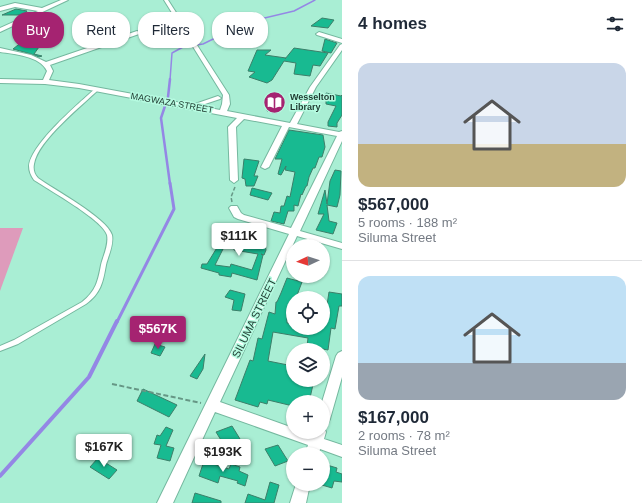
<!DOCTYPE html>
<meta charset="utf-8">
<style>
:root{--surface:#fff;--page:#f6f6f7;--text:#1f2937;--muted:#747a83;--line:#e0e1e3;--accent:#a52371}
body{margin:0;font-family:Arial,sans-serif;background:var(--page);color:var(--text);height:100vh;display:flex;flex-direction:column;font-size:15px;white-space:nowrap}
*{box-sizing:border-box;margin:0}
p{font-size:13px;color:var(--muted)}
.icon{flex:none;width:22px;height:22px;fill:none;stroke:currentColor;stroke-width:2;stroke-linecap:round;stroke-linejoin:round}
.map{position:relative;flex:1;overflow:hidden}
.details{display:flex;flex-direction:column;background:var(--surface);width:300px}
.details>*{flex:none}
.hud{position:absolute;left:12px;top:12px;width:270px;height:36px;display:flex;gap:8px}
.needle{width:26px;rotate:266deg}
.tools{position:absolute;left:286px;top:239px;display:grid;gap:8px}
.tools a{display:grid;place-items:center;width:44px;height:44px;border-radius:50%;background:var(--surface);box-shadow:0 1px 3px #0004;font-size:20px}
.price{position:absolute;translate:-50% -34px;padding:0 9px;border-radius:4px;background:#fff;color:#222;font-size:13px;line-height:26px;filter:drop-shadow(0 1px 2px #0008)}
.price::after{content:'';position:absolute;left:50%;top:24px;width:12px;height:9px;margin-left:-6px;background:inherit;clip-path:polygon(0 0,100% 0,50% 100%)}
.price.on{background:var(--accent);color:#fff}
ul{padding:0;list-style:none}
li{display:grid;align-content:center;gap:8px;height:212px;padding:0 16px}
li+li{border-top:1px solid var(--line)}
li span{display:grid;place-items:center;height:124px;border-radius:12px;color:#555}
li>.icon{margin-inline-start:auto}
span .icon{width:72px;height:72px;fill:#fffc;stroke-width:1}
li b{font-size:17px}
h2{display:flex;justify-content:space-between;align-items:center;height:48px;padding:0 16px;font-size:17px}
.tag{padding:0 14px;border-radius:16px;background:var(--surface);box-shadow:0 1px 3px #0004;font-size:14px;line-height:36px}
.tag.on{background:var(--accent);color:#fff}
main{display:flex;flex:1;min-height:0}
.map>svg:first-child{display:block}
.green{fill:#de9bbb}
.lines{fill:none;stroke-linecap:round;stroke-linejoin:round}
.stream-far3{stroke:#9487e5;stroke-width:1.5}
.stream-far2{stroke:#9487e5;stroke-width:2.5}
.stream-far1{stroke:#9487e5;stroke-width:3}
.stream{stroke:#9487e5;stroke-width:4}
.building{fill:#18ba91;stroke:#3c7f69}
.service-casing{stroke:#75b89f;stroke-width:2}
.minor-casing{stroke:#75b89f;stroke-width:2}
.path-far1{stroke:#669785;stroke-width:1.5;stroke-dasharray:4 2;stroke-linecap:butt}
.path{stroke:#669785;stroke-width:2;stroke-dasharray:5 2.5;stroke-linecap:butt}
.service{fill:#fff;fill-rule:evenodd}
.minor{fill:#fff;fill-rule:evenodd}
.labels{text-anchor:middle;stroke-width:3;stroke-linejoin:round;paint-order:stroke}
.far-poi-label{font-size:9px;font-weight:bold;fill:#1e3a30;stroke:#b6fbe1;text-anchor:start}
.far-street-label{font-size:9px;fill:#1e3a30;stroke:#b6fbe1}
.street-label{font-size:11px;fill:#1e3a30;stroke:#b6fbe1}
</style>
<main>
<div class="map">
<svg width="342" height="503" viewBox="0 0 342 503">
<rect width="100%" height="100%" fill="#a9eed4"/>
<path class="green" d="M0,228h23l-23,63z"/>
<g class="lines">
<path class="stream-far3" d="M170,80l2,-27 11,-6 20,-3 45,-22 46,-11 21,-11"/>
<path class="stream-far2" d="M170,79l-2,18 -7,21 9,66"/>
<path class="stream-far1" d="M117,322l57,-113 -4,-26"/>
<path class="stream" d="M0,476l89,-99 28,-56"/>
</g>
<path class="building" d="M16,9l11,2 -3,4h-22z
M322,18l12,2 -6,8 -17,-2z
M325,39l12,4 -6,10 -9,-2z
M23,41l16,6 -5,7 8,2 -3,1 -8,-3 -18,-5z
M294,48l34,5 -8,13 -7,-1 -3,11 -16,-2 2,-11 -12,-2 -12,19 -5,3 -18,-6 6,-5 -7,-1 9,-21h14l-6,5 21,3 -1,1z
M326,93l15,3 1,-1v20l-5,8v4l-9,-1v-4l8,-16 -10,-2z
M268,97h9l-1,15 -9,-1z
M289,130l34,5 2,12 -3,10h-3l-4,11h-2l-4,9 -2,9h-1l-4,9 -1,-1 -3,12 -4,-1v6h-6l-4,13 -13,-3 3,-9 6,1 1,-7h3l3,-10 3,1 5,-25 -10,-2 1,-4 -5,9 -3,-1 4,-15h-7z
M244,159l15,2 -5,15h4l-4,10h-8l-1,-7 -3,-1z
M335,170l6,1 -1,24 -3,12 -10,-2 2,16 8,2 -4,11 -17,-4 8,-16h-6l7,-24 2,14 3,-23z
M252,188l20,5 -4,7 -18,-5z
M246,223l5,20 14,1 1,6 -2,5 -3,-1 2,1 -6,25 -25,-7 -1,4 -12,-2v-2l-18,-5 1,-4h5l11,-18 5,3 -8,16 15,2 1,-3 21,6 6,-16 -24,-4 2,-19h6z
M287,278l15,4 -6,16h-3v5l-2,-1 -4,9v12l6,1v4h30v-24l4,1 2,-13 13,2v12h-3l-4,23 -4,-1 -3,22 -21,-4 1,-8 -35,-6 -5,29 25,5v14h21l-4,18 -4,-1v5h-13v4l-25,-6 -1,4 -7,-2 -2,5 -23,-7 15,-40 3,1 5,-23 4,1 7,-27 6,2 1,-12h1l4,-9z
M230,290l15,4 -4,17 -9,-1 2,-10 -9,-3z
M155,344l10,3 -5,9 -9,-3z
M205,354l-2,15 -6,10 -7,-3z
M143,389l34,16 -8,12 -32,-16z
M232,426l8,13 -16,6 -8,-13z
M166,427l7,3 -7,16 8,2 -4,13 -13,-3 4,-13 -7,-1 3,-9 3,1z
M117,440l10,4 -5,8 -10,-4z
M278,445l10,16 -13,5 -10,-17z
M98,458l19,12 -8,9 -19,-12z
M204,461l25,8 2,-5 9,3 -1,4 9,4 -3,11 -8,-3 1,-2 -18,-5 -2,7 -19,-7z
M327,465l10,3 -1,4 6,2v8l-8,-1 -2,7 -10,-3z
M270,482l9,3 -5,18h-29l3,-9 17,6z
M195,493l26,8v2h-29z"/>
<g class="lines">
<defs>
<path id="service" d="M96,88l3,1c-17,17 -61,51 -65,75 -1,5 0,10 4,14 15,11 69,40 74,57 2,10 -4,21 -6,30 -3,17 -5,28 -20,39l-68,40 -18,7v-5l14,-6 68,-38c14,-11 16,-21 19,-37 2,-9 8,-20 6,-30 -4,-15 -58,-45 -73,-55 -3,-4 -5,-9 -5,-14 2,-22 50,-63 67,-78z"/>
<path id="minor" d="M61,0h7l-68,32v-4l38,-17 -23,-4 -15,4v-4l15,-4 27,5z
M164,0h4l61,95 1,9 -3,7 63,12 20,-36 30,-42 2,-1v6l-26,37 -19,37 42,8 3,-1v10l-42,90 42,12v6l-45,-13 -77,166 73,26v4h12l6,2 1,-2h11l1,-4 2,4 -2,7 18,6v12l-22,-8 -1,5h-14l3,-9 -93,-33 -42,91h-16l132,-269 -51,-15 -4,-2 -5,-9 2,-2h6l4,7 3,2 47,13 46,-92 -48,-9 -20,40 -4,2 -4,-2 21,-41 -38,-7 -8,8 2,53 -4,3 -4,-3 -2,-53 9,-9 -158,-30 -34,-4 -45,-1v-4l43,1 4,-9c-7,-15 -33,-17 -47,-19v-4l31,7 15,7 91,-31 2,1v2l-89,31 3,6 -4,9 30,4 113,21 26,-9 3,2 -1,1 -21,7 21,4 2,-6 1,-9z
M319,32l23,7v4l-25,-8 -1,-1z
M342,351v26l-12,42 -2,4 -5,2v-23h-1l14,-46 2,-3z
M296,484h14l-4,19h-16z"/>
</defs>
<use href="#service" class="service-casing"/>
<use href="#minor" class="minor-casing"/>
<path class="path-far1" d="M232,202l-1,-5 4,-10"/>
<path class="path" d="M112,384l89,19"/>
<use href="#service" class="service"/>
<use href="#minor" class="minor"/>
</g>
<defs>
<symbol id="library-disc" viewBox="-11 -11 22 22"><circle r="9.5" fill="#a52371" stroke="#b6fbe1"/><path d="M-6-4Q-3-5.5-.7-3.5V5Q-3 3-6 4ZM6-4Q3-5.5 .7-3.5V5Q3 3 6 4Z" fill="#fff"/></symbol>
</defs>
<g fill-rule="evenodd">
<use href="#library-disc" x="262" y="90" width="25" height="25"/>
</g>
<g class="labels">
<g class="far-poi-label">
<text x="290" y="100">Wesselton<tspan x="290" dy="10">Library</tspan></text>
</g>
<g class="far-street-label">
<text transform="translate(172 103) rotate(10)" y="3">MAGWAZA STREET</text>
</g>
<g class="street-label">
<text transform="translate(254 318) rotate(-64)" y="4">SILUMA STREET</text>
</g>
</g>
</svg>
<div class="tools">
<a><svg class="needle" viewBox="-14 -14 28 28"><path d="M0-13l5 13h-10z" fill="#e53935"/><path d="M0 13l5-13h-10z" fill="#747a83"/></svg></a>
<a><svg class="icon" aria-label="locate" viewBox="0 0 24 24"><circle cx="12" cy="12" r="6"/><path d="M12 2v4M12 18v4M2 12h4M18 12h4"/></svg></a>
<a><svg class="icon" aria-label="layers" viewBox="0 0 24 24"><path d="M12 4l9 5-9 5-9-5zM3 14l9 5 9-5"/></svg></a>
<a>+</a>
<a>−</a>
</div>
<b class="price" style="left:239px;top:257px">$111K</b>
<b class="price on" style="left:158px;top:350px">$567K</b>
<b class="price" style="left:104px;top:468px">$167K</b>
<b class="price" style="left:223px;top:473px">$193K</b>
<div class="hud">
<a class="tag on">Buy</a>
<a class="tag">Rent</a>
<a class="tag">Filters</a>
<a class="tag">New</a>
</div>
</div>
<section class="details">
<h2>4 homes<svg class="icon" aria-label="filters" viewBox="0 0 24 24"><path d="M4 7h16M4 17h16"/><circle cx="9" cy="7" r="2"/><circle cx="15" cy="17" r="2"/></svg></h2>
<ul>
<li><span style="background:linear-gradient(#c9d6e8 65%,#c2b280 0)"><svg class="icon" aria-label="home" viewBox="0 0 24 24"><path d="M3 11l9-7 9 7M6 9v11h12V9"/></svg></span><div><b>$567,000</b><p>5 rooms · 188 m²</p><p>Siluma Street</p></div></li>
<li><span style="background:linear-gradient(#bfe0f5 70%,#9aa5b1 0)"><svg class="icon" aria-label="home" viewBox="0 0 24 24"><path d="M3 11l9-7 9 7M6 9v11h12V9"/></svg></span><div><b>$167,000</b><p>2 rooms · 78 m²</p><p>Siluma Street</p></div></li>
</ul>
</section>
</main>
